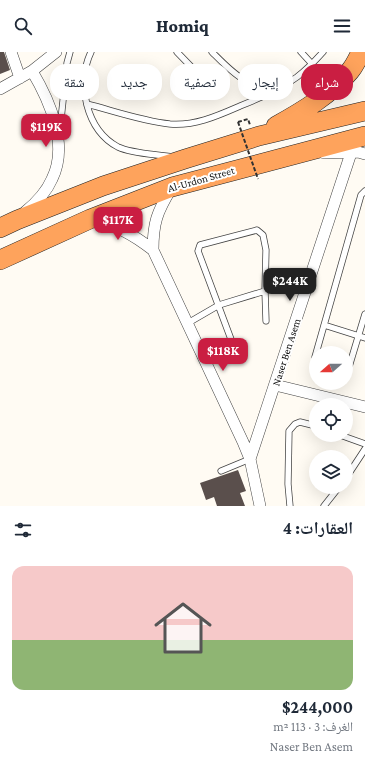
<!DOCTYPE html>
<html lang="ar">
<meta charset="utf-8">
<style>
:root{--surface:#fff;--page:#f2f2f3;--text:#1f2937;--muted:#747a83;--accent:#ca1e42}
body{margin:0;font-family:"Crimson Pro","Noto Naskh Arabic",serif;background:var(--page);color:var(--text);direction:rtl;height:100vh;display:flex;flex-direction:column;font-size:15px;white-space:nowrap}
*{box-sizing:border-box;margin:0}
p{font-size:13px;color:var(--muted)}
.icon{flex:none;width:22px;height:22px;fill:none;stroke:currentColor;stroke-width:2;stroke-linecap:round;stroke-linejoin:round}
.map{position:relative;height:454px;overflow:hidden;direction:ltr}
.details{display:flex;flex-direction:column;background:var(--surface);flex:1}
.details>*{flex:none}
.guide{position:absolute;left:12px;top:12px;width:341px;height:36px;direction:rtl;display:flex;gap:8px}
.needle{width:26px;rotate:249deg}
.tools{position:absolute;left:309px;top:294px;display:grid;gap:8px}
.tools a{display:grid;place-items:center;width:44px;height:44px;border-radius:50%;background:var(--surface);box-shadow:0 4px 16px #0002;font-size:20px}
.price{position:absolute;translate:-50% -34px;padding:0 9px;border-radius:8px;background:var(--accent);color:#fff;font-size:13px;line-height:26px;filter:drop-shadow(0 1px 2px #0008)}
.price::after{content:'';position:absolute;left:50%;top:24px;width:12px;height:9px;margin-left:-6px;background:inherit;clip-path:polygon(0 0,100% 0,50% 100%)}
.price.active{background:#222;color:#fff}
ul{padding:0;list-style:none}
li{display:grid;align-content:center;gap:8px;height:212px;padding:0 12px}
li span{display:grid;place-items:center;height:124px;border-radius:12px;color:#555}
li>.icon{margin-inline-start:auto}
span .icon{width:72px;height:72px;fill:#fffc;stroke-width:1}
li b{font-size:17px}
h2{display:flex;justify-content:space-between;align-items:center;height:48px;padding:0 12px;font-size:17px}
.chip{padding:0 14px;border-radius:16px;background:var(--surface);box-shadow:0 4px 16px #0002;font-size:14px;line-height:36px}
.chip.active{background:var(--accent);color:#fff}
header{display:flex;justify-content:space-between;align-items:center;height:52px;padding:0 12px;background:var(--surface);font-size:18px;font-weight:800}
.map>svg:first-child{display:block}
.building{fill:#5a4f4c}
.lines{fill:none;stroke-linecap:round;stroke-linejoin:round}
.service-casing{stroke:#434343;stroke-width:7}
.minor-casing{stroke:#434343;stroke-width:12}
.trunk-casing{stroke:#212121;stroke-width:20}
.path{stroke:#323232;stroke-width:2;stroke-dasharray:4 2;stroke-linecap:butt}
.service{stroke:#fff;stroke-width:5.5}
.minor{stroke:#fff;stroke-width:11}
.trunk{stroke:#fea35c;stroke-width:19}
.path-bridge{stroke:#323232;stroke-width:2;stroke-dasharray:4 2;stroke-linecap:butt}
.labels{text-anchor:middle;stroke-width:4;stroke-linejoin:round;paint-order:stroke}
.street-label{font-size:11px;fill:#101010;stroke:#fff}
</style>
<header><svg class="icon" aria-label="menu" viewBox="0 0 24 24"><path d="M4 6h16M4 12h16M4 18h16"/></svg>Homiq<svg class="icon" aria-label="search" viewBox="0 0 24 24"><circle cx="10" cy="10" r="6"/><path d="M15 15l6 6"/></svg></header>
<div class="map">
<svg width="365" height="454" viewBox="0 0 365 454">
<rect width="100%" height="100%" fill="#fffbf3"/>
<path class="building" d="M0,0h4l6,18 -10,4z
M238,418l8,21 -6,2 5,13h-28l-3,-9 -8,3 -6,-17z"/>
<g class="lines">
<defs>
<path id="service" d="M91,0c-15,31 -5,78 27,95 15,7 38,7 55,10
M177,0l29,30
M212,0c21,21 35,37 67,35
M301,0l11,12
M87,52c27,7 55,17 83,20 25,2 47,-8 70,-18 20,-8 39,-16 57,-29 9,-7 18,-16 26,-25
M60,77l7,-66 3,-11
M188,271l31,-18 46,-14
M324,273l41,13
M315,305l46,-162 4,-4
M238,306l-40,-107 2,-6 57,-15 6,5 3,15 -1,41 1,30
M349,315l16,-53
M340,383l25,9
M221,419l29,-12
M346,426l19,-29
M290,454l-2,-22 1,-53 6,-7 5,-2 16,4
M324,454l15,-19"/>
<path id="minor" d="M11,0l9,26
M0,37l32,-18 24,-19
M324,101l34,-1 7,2
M171,137c-14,23 -18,34 -18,61l90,192 7,17 10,47
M25,160c11,-9 21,-19 27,-33 17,-34 -2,-78 -20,-108
M92,168c23,4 42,15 61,30
M275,333l90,22
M250,407l101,-306"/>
<path id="trunk" d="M276,74c27,-15 54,-31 74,-55 5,-6 8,-13 11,-19
M0,176l17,-8 86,-34 82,-27 74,-23 106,-25
M0,208l90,-41 82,-32 193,-51"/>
</defs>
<use href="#service" class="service-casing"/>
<use href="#minor" class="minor-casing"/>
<use href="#trunk" class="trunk-casing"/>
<path class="path" d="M238,70l10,-3 2,6"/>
<use href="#service" class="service"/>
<use href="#minor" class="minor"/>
<use href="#trunk" class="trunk"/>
<path class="path-bridge" d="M238,70l20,57"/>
</g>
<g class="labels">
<g class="street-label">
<text transform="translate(201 127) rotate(-16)" y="4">Al-Urdon Street</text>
<text transform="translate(286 300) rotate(-72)" y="4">Naser Ben Asem</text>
</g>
</g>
</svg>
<div class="tools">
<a><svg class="needle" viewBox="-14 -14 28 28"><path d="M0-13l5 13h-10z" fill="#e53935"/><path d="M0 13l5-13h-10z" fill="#747a83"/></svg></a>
<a><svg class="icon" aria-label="locate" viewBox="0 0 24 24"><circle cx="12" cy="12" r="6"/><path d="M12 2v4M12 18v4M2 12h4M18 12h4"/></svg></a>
<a><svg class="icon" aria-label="layers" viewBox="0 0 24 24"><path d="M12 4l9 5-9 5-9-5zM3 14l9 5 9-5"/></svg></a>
</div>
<b class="price" style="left:46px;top:96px">$119K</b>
<b class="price" style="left:118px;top:189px">$117K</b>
<b class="price active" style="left:290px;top:250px">$244K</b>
<b class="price" style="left:223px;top:320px">$118K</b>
<div class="guide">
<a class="chip active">شراء</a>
<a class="chip">إيجار</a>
<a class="chip">تصفية</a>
<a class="chip">جديد</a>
<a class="chip">شقة</a>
</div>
</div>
<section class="details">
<h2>العقارات: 4<svg class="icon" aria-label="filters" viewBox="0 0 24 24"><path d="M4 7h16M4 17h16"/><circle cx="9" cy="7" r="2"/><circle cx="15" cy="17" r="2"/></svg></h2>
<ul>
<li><span style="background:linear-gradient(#f6c9c9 60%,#8fb573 0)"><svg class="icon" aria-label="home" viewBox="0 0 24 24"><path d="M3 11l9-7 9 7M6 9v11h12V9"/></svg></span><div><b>$244,000</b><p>الغرف: 3 · 113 m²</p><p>Naser Ben Asem</p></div></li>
</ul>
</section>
